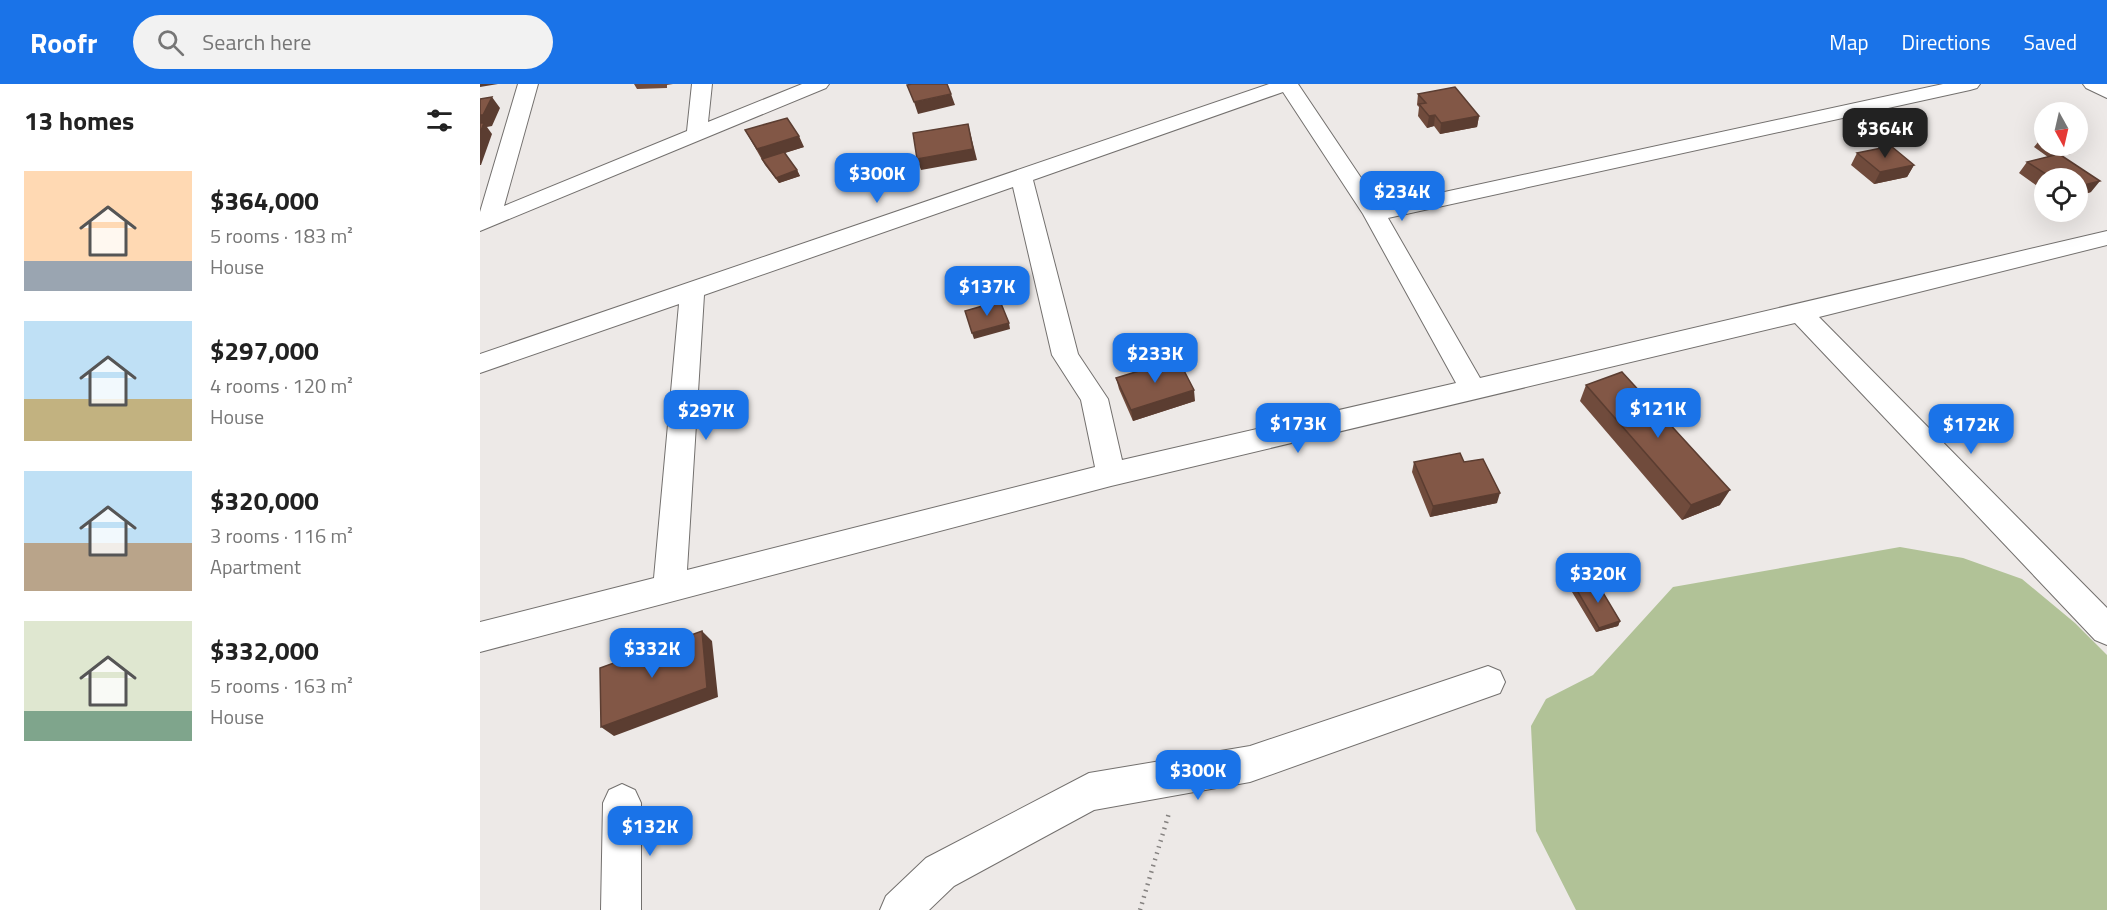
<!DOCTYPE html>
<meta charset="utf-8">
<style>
:root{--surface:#fff;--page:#f2f2f2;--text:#222;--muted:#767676;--accent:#1a73e8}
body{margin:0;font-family:"Titillium Web",sans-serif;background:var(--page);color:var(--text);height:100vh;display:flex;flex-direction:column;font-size:22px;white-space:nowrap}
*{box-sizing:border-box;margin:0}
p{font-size:20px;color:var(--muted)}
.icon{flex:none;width:33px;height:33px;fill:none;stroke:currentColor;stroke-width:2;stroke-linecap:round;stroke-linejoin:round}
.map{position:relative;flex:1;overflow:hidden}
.side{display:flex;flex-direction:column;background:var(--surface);width:480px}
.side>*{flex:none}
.needle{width:39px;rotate:172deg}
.controls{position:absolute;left:1554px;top:18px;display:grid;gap:12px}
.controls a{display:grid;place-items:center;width:54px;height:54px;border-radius:50%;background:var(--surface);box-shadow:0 6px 24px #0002;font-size:30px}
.price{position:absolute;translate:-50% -51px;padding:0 14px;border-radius:12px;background:var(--accent);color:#fff;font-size:20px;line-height:39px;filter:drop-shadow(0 2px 3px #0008)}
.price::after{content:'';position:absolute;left:50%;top:36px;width:18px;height:14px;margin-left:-9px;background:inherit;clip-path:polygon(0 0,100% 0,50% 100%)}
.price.selected{background:#222;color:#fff}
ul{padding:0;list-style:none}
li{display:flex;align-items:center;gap:18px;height:150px;padding:0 24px}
li span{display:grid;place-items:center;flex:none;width:168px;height:120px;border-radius:0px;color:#555}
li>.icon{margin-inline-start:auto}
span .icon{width:72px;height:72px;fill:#fffc;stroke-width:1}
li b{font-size:26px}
h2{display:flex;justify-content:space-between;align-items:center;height:72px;padding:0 24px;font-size:26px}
header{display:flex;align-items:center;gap:36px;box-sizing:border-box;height:84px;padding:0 30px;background:var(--accent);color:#fff}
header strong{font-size:28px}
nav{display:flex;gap:33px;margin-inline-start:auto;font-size:21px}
.search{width:420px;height:54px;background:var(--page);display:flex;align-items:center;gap:15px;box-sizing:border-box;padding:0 21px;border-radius:33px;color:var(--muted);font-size:22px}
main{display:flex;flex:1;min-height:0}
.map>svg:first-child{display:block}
.green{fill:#b1c297}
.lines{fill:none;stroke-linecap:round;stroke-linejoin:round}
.street-casing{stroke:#73706e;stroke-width:2}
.path{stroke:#858280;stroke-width:4.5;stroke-dasharray:1.5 5;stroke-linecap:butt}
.street{fill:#fff;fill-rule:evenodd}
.wall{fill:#704b3c}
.shaded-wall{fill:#5b3d31}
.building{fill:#825746;stroke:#5b3d31;stroke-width:1.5}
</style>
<header>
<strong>Roofr</strong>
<div class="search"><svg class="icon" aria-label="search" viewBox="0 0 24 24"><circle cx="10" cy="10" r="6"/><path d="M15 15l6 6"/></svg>Search here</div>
<nav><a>Map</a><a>Directions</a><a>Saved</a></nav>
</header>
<main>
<section class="side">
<h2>13 homes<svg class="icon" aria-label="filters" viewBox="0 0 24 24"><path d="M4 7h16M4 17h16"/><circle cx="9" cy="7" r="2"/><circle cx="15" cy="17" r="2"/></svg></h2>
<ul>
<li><span style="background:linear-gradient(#ffd9b3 75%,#9aa5b1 0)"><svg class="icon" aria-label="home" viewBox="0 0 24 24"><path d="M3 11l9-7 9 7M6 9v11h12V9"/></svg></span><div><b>$364,000</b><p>5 rooms · 183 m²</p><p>House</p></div></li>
<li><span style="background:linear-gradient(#bfe0f5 65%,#c2b280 0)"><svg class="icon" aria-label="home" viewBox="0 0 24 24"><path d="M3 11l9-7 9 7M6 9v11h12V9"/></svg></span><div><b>$297,000</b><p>4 rooms · 120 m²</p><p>House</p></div></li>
<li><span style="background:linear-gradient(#bfe0f5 60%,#b9a48a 0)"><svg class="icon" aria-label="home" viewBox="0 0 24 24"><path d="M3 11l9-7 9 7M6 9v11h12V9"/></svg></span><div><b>$320,000</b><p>3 rooms · 116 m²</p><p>Apartment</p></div></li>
<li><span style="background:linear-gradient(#dfe7d0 75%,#7fa58c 0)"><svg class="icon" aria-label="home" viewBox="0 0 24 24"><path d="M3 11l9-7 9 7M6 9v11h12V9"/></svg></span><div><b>$332,000</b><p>5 rooms · 163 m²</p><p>House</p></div></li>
</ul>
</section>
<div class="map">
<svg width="1627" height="826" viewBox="0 0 1627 826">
<rect width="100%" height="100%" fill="#ede9e7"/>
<path class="green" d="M1420,463l63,11 59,21 53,44 32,32v255h-531l-40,-79 -5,-105 15,-27 47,-24 80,-88z"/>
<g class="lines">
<defs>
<path id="street" d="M38,0h20l-34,122 183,-75 5,-47h20l-4,38 94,-38h27l-3,4 -346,143v-19z
M789,0h29l82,122 563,-122h37l-3,4 -7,2 -582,128 92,160 627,-147v14l-288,72 288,291v37l-12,-5 -300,-317 -684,163 -631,166v-30l174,-44 25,-274 -199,69v-19zM803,8l80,122 93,169 -334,77 -14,-61 -30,-45 -45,-174zM533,103l39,168 29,45 14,67 -408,103 17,-275z
M1603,0h24v14l-21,-10z
M1008,582l12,5 5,11 -5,11 -250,89 -156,28 -140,76 -25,24h-49l6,-14 40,-38 163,-85 161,-27z
M142,700l13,6 6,13v107h-40l2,-107 6,-13z"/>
</defs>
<use href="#street" class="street-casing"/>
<path class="path" d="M660,826l29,-97"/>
<use href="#street" class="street"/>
</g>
<path class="wall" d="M154,0h39l-6,1v3l-30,1z
M938,10l61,22 -2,11 -37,7 -6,-8 -7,2 -9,-12 1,-9 -2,-2z
M265,46l59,17 -20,6 13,17 3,6 -21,7 -14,-18z
M1559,57l32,13 -9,1 29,37 -13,4v-18h-34v13l-25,-18 8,-11 21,-5 -14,-10z
M1377,69l57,12 -7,12 -33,7 -23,-19z
M636,294l79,23 -62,20 -14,-32z
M1106,301l134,120 -38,15 -102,-119z
M934,378h50l33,41 -67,14 -18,-45z
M1095,503l45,34 -2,5 -22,6 -24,-40z"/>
<path class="shaded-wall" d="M0,0h18l-18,3z
M471,10l4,11 -37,9 -4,-12z
M12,13l8,11 -8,18 -5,1 5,7 -11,31h-1v-50z
M955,31l-1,11 -7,2 2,-12z
M999,32l-2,11 -37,7 1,-11z
M488,40l9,36 -56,10 -4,-11z
M319,52l5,11 -41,13 -6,-11z
M1596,64l-5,6 -22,4 4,-6z
M1434,81l-7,12 -33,7 6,-12z
M317,86l3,6 -21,7 -3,-5z
M1620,97l-9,11 -13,4v-3l6,-8z
M529,239l1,6 -36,10 -2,-6z
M714,306l1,11 -62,20 -2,-11z
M1250,406l-10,15 -38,15 9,-15z
M1020,409l-3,10 -67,14 3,-11z
M1140,537l-2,5 -22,6 3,-4z
M222,547l10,10 6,56 -104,39 -13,-9z"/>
<path class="building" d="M432,0h35l4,10 -37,8 -7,-17z
M975,3l24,29 -38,7 -6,-8 -6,1 -10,-12 7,-1 -8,-9z
M12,13l-9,18h-3v-16z
M307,34l12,18 -42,13 -12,-19z
M0,39h4l-4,10z
M488,40l5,25 -56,10 -4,-26z
M1564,56v5l-5,-4z
M1411,62l23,19 -34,7 -23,-19z
M1565,62h27l4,2 -23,4z
M304,68l13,18 -21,8 -14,-19z
M1579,70l41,27 -16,4 -6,-4v-3h-26l-25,-16z
M520,217l9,22 -37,10 -7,-22z
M698,275l16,31 -63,20 -15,-32z
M1142,288l108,118 -39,15 -105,-120z
M980,369l4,9 19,-3 17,34 -67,13 -19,-44z
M1116,497l24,40 -21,7 -24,-41z
M222,547l5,57 -106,39 -1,-59z"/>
</svg>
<div class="controls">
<a><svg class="needle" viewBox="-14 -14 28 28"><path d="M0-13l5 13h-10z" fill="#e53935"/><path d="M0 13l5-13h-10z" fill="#767676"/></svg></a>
<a><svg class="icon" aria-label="locate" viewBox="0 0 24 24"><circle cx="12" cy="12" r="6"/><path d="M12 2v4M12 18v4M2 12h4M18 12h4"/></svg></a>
</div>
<b class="price selected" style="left:1405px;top:75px">$364K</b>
<b class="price" style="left:397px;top:120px">$300K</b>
<b class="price" style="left:922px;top:138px">$234K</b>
<b class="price" style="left:507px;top:233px">$137K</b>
<b class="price" style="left:675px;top:300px">$233K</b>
<b class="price" style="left:1178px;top:355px">$121K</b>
<b class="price" style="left:226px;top:357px">$297K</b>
<b class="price" style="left:818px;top:370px">$173K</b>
<b class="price" style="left:1491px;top:371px">$172K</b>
<b class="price" style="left:1118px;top:520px">$320K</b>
<b class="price" style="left:172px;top:595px">$332K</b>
<b class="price" style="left:718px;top:717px">$300K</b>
<b class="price" style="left:170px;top:773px">$132K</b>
</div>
</main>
